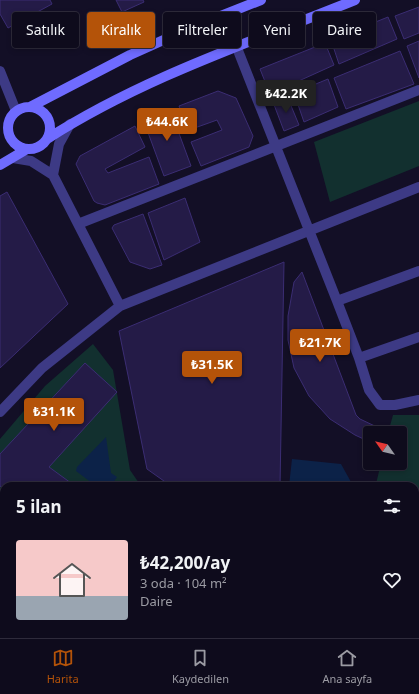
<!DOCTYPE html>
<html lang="tr">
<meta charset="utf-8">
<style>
:root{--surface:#0e0b1c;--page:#171425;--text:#f1f3f6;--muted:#9b9ba3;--line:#2e2b3b;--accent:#b45309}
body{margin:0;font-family:"Noto Sans",sans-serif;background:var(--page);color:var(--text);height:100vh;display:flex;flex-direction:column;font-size:15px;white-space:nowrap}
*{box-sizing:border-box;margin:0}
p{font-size:13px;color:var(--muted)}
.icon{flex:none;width:22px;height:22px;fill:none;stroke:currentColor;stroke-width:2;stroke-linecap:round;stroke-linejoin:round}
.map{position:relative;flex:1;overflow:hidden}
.sheet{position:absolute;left:0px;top:482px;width:419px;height:156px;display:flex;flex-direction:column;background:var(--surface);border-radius:12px 12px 0 0;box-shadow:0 2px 6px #0003,0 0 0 1px var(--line)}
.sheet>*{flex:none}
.guide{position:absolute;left:12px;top:12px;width:395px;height:36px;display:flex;gap:8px}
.needle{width:26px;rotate:304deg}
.buttons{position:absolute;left:363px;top:426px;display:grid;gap:8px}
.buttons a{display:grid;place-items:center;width:44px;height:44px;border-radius:4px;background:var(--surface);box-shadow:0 2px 6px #0003,0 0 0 1px var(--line);font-size:20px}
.price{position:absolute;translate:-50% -34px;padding:0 9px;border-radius:4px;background:var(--accent);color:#fff;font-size:13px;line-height:26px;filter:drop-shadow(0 1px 2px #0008)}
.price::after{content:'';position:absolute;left:50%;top:24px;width:12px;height:9px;margin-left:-6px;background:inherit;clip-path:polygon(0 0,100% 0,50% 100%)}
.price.active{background:#222;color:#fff}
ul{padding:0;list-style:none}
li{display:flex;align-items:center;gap:12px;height:100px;padding:0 16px}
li+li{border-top:1px solid var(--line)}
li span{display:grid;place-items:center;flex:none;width:112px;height:80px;border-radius:4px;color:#555}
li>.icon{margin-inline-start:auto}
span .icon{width:48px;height:48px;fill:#fffc;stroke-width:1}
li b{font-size:17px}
h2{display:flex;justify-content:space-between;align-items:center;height:48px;padding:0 16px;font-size:17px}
.tag{padding:0 14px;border-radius:4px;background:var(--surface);box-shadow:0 2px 6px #0003,0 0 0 1px var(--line);font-size:14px;line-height:36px}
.tag.active{background:var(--accent);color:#fff}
.dock{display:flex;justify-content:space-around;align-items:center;height:56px;border-top:1px solid var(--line);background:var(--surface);font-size:11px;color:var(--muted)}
.dock a{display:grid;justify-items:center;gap:2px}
.dock .active{color:var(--accent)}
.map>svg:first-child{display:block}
.green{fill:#12302f}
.water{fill:#0c2248}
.building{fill:#241b47;stroke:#3b2d73}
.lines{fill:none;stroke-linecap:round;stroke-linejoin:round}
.minor{stroke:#3d3a85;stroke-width:10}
.secondary{stroke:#6f6bff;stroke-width:10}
</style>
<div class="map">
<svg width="419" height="638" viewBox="0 0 419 638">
<rect width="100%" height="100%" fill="#130f26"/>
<path class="green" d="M419,101v65l-89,36 -16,-60z
M93,344l20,26 17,100 11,16h-137v148h111l-3,4h-112v-199l45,-53z
M393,415h26v162l-4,4v-95h-48l9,-2 5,-21h19v-30h-12z
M143,634h210l-4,4h-209z"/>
<path class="water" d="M106,437l5,36 6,4 -6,9h-15l-20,-15 1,-4z
M292,459l49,5 10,18 -35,4h-27z
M0,597l4,3v16l-4,-3z"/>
<path class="building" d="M0,0h50l2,4 -44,24 -8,-14z
M116,0h27l1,2 -22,10z
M419,7v26l-15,6 -9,-23z
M388,17l9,22 -58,25 -8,-24z
M419,41v37l-12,-32z
M325,43l9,22 -64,29 -10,-25z
M400,51l14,33 -68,25 -12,-31z
M328,79l10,28 -34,15 -10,-29z
M218,91l18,7 17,38 -4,11 -48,19 -10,-24 31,-12 -5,-10 -28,10 -10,-24z
M287,96l12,29 -15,6 -11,-29z
M170,109l21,57 -27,10 -21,-57z
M135,126l10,21 -40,22 3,4 41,-16 10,27 -54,21 -8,-2 -3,-2 -18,-37 4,-8z
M7,192l61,112 -68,64v-172z
M185,198l15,44 -36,18 -16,-47z
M143,214l19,51 -12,4 -20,-7 -18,-34 2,-3z
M284,262l-4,224h-109l-24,-17 -28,-138z
M302,272l54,143 4,4 19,9 -2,5h-7v9l-15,-7 -25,-16 -21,-23 -15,-28 -6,-28v-24l6,-34z
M85,363l32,29 -68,75 26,19h-71v3l-4,-3v-32z
M0,500l4,4v62l-4,-3z
M415,614h4l-1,18h-3z
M77,634h13l5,4h-22z"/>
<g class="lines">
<path class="minor" d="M237,48l100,253 82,-30
M0,71l16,40
M13,158l18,3 22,14 67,131
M53,175l6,-31 11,-20
M78,224l341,-134
M337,301l22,57 10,32 11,15h15l24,-5
M359,358l60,-21
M0,412l42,-44 78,-62 299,-119"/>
<path class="secondary" d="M8 128a21 21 0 1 1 42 0a21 21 0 1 1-42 0Z
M30,107l100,-52 58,-26 73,-29
M47,139c95,-61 204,-97 308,-139
M0,165l27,-16"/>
</g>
</svg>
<div class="buttons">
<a><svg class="needle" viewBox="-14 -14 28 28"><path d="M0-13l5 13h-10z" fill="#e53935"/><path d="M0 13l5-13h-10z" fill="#9b9ba3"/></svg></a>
</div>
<b class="price active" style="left:286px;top:114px">₺42.2K</b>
<b class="price" style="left:167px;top:142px">₺44.6K</b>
<b class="price" style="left:320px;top:363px">₺21.7K</b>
<b class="price" style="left:212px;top:385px">₺31.5K</b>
<b class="price" style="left:54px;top:432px">₺31.1K</b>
<div class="guide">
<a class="tag">Satılık</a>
<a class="tag active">Kiralık</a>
<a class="tag">Filtreler</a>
<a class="tag">Yeni</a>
<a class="tag">Daire</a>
</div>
<section class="sheet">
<h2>5 ilan<svg class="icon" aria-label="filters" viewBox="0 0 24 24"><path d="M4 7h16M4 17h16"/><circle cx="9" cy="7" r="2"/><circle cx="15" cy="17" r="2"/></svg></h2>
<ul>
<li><span style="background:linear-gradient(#f6c9c9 70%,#9aa5b1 0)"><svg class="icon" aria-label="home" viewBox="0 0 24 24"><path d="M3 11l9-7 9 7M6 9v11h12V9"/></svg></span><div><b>₺42,200/ay</b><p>3 oda · 104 m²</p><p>Daire</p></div><svg class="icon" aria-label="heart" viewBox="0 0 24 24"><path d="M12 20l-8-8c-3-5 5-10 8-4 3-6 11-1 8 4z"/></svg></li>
</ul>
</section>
</div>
<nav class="dock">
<a class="active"><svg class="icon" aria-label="map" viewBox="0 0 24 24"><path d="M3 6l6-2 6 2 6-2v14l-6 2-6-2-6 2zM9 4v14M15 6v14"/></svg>Harita</a>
<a><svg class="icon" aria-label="saved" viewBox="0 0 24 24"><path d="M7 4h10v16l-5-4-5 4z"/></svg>Kaydedilen</a>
<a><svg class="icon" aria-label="home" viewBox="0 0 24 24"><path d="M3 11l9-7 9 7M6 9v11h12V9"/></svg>Ana sayfa</a>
</nav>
